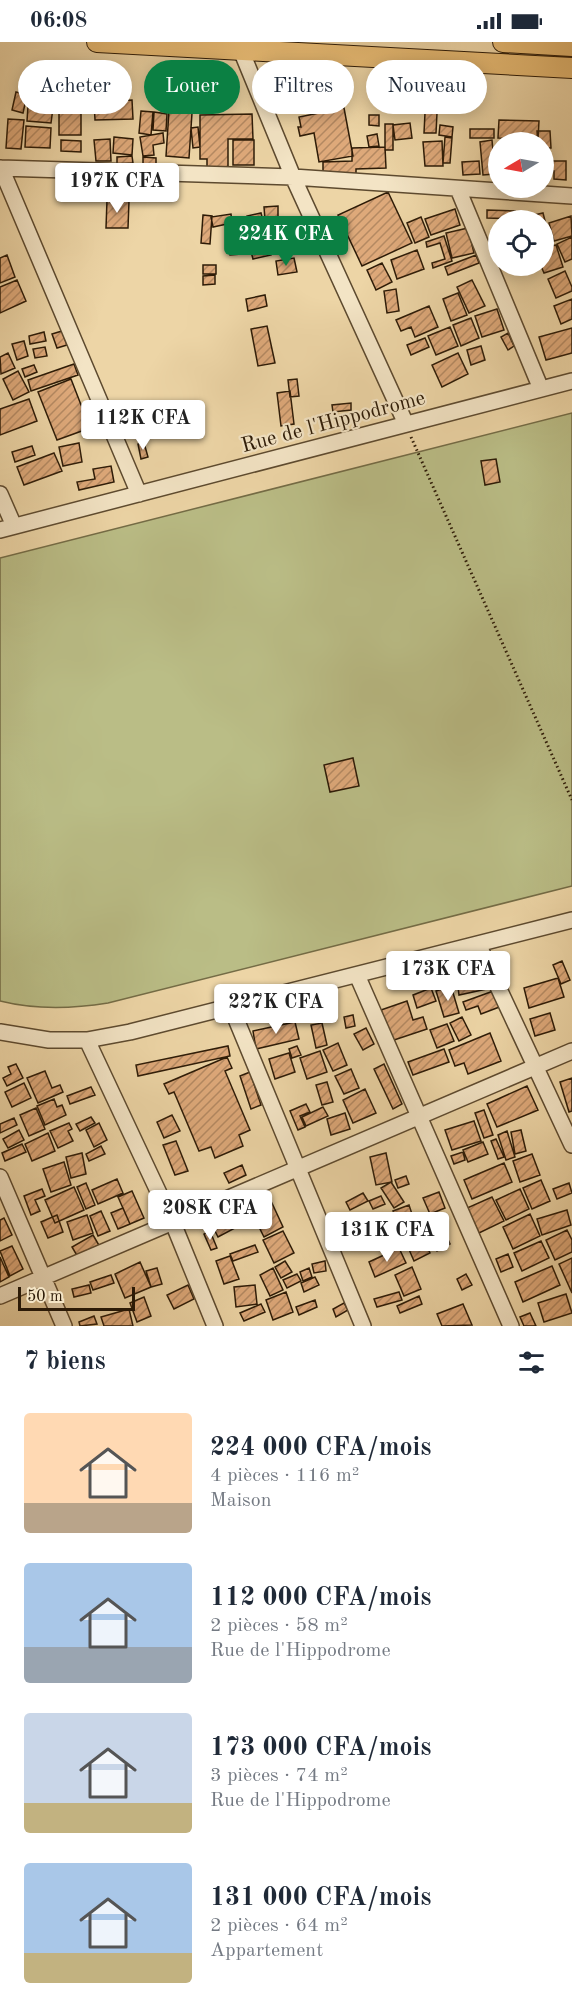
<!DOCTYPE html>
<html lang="fr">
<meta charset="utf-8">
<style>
:root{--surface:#fff;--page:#f6f6f7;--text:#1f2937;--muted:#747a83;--accent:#0b8043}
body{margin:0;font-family:"Old Standard TT",serif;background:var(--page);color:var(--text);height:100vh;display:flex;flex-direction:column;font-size:22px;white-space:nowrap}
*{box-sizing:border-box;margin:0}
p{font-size:20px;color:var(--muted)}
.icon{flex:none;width:33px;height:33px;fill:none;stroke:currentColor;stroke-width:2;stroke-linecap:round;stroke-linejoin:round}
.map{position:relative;height:1284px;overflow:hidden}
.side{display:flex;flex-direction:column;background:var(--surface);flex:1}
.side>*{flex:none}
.hud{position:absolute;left:18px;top:18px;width:537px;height:54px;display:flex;gap:12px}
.needle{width:39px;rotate:260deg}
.buttons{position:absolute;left:488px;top:90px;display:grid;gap:12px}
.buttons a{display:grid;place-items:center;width:66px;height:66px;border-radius:50%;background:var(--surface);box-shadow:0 3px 15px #0003;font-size:30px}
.scale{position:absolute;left:18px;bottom:15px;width:117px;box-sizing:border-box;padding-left:6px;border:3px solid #2d1b07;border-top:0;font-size:16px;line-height:21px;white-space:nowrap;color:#2d1b07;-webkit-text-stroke:4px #f3e4c5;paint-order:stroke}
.price{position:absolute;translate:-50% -51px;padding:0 14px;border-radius:6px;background:#fff;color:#222;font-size:20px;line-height:39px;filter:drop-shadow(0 2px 3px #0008)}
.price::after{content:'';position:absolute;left:50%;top:36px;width:18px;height:14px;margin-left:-9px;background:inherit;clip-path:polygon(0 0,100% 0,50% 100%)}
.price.on{background:var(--accent);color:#fff}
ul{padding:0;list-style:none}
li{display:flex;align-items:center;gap:18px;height:150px;padding:0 24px}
li span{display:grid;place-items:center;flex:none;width:168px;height:120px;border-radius:6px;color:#555}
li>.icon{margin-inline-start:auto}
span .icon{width:72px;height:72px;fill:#fffc;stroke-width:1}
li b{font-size:26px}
h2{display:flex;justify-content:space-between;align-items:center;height:72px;padding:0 24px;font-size:26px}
.pill{padding:0 21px;border-radius:27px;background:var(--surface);box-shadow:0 3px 15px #0003;font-size:21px;line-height:54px}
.pill.on{background:var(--accent);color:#fff}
.status{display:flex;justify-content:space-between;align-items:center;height:42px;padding:0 30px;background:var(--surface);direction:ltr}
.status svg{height:16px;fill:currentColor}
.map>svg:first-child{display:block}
.park{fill:#babd86;stroke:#746c46;stroke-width:1.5}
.building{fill:url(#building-hatch);stroke:#2d1b07;stroke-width:1.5}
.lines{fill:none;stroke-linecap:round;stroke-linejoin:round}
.minor-casing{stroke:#5d4a2f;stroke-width:18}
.major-casing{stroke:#2d1b07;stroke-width:22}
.path{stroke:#2d1b07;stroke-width:3;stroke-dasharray:1.5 3;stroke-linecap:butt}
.minor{stroke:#f3e4c5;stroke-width:15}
.major{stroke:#e6ba73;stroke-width:20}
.labels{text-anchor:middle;stroke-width:4.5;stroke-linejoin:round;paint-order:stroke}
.street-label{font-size:21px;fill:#2d1b07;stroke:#f3e4c5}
</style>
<div class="status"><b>06:08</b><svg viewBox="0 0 49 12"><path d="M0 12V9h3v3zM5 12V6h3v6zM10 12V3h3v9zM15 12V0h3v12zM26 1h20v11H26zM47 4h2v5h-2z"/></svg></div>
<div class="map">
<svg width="572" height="1284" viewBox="0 0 572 1284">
<defs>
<pattern id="building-hatch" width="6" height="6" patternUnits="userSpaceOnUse" patternTransform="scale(1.5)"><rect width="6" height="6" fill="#dea97a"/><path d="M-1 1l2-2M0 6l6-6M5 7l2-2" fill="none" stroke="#b48962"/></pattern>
</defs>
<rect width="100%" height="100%" fill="#edd5a6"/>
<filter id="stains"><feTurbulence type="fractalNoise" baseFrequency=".00333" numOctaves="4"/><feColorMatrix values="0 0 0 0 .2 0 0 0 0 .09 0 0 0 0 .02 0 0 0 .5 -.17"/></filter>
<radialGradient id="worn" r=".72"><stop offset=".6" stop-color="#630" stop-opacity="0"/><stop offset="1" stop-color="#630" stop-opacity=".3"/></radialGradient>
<path class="park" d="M572,371v473l-464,117c-37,6 -72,7 -108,-2v-443z"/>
<path class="building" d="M318,49l7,1 -2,13 -8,-1z
M16,50l16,4 -2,9 -5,-1 -2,9 -11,-3z
M64,52l19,4 -3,14 -19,-4z
M132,58l1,19 -38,1 -1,-18z
M28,64l25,2 -2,15 -24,-2z
M344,66l9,48 -34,6 -5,-29 -14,3 -2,-9h3l-2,-10z
M81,69v24h-22v-23z
M141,69l12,1 -2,23 -12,-2z
M169,69l23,2 -3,45 -23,-2z
M154,70l13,2 -1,17 -13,-1z
M425,71h12l-1,20h-12z
M252,72l1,25h-25v29h-21v-9h-7v-44z
M369,73h10v11l-10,-1z
M8,77l16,1 -3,29 -15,-1z
M499,78l40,1 -1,18 -40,-1z
M410,81l2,15 -17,2 -2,-15z
M385,82h8v26h-8z
M440,83l13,2 -1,10 -13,-2z
M26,84l25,2 -1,20 -25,-1z
M198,85l2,20 -7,1 -2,-20z
M470,87h24v9h-24z
M537,89h13l1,17h-8v-6h-5z
M163,91l1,10 -11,2 1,10 -11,1 -3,-19z
M377,92l2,12 -10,1 -2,-11z
M114,95l19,2 -1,16 -19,-2z
M445,95l7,1 -2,25h-7z
M110,97l1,22h-15l-2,-21z
M61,98l20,1v11l-20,-1z
M233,98h21v25h-21z
M492,98l3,34 -12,1 -3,-33z
M442,99l1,25h-18l-2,-24z
M385,105l1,21 -30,1v5l-33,2v-14l29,-1v-13z
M132,114l1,7 -16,1v-7z
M143,115l13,1v8h-13z
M479,119l1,13 -17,1 -1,-13z
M543,119h23v19l-12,-1v-8h-11z
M388,150l24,51 -50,23 -24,-51z
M107,158l22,1 -1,27h-22z
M278,164v13h-13l-1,-12z
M455,167l5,16 -29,10 -6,-16z
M487,168l28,1v8l-28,-1z
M261,171l2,8 -14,4 -2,-9z
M543,171l8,31 -8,2v-26h-7l-2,-5z
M231,172l1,9 -19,4 -2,-10z
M203,173l9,1 -2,28 -9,-1z
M571,174l1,20 -18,5 -5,-18z
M421,175l8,20 -14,6 -8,-20z
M265,186l6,27 -18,4 -7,-26z
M468,186l6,25 -22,5 -6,-25z
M444,194l8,25 -19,7 -1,-5 13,-4 -5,-16 -13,4 -1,-5z
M572,195v22l-7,3 -8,-18z
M240,198l1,14 -11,1 -1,-14z
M556,203l7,22 -19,6 -3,-7h2v-18z
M417,208l7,19 -27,10 -6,-19z
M7,213l8,22 -15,6v-25z
M476,213l3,8 -31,12 -3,-8z
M294,216l3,14 -19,3 -2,-14z
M382,221l10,19 -16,8 -9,-20z
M203,223h13v9h-13z
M565,229l7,16v4l-16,7 -8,-19z
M215,233v9l-12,1v-9z
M17,238l9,21 -26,12v-26z
M472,238l13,26 -16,7 -12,-26z
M396,247l3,22 -12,2 -3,-22z
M458,251l9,22 -16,6 -8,-22z
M265,253l2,11 -19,5 -2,-12z
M572,257v20l-11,5 -7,-18z
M429,264l9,21 -23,10 -4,-10 -10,4 -5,-11z
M497,267l7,21 -22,7 -7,-21z
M471,276l8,20 -18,8 -8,-21z
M267,284l8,37 -17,3 -7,-37z
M450,285l8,19 -22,9 -8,-19z
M572,286v25l-26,7 -7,-23z
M62,289l5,14 -10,3 -5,-14z
M44,290l2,9 -16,3 -1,-8z
M508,291l6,13 -6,4 -7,-13z
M425,296l4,9 -18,8 -4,-10z
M24,299l4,15 -11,4 -5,-16z
M481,304l4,14 -14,5 -4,-15z
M45,305l2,9 -12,2 -2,-9z
M8,311l7,15 -14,6 -1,-17z
M458,311l10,21 -26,13 -10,-22z
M74,322l4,11 -47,16 -3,-11z
M34,323l3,7 -12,5 -3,-8z
M18,329l11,21 -16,8 -10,-21z
M71,337l19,49 -33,12 -19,-48z
M297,337l2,17 -9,1 -2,-17z
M290,349l4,33 -13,2 -4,-33z
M29,357l8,22 -37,14v-26z
M351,361v7l-18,2 -1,-7z
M79,401l3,19 -19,4 -4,-19z
M144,401l4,14 -7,2 -3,-15z
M32,404l3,9 -20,7 -3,-10z
M54,411l8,18 -38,14 -7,-18z
M496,417l4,23 -15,3 -4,-24z
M111,424l3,16 -35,8 -2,-8 18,-3 -2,-10z
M353,716l6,28 -29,6 -6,-27z
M562,919l8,19 -9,4 -8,-19z
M558,936l6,19 -35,11 -5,-20z
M485,939l2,8 -28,6 -1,-8z
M451,944l8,27 -15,4 -8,-26z
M431,946l5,13 -19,7 -4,-13z
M496,948l6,16 -21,8 -3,-8 -12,4 -3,-8z
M407,959l6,19 10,-3 4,12 -36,12 -10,-31z
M325,970l1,9 -11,1 -1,-9z
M550,971l5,17 -20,6 -5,-17z
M353,973l2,11 -9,2 -2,-11z
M462,975l9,18 -12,6 -9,-18z
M295,980l4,17 -43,10 -3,-18z
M322,981l5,22 -11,3 -5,-23z
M447,982l7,17 -17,7 -7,-18z
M366,986l8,16 -11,6 -9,-16z
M490,991l11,28 -33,13 -4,-11 -9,3 -6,-16z
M338,1001l9,22 -14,6 -10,-21z
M228,1004l2,10 -92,20 -2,-11z
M297,1004l4,9 -9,3 -3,-9z
M444,1007l5,13 -36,13 -5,-13z
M320,1009l7,21 -20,7 -7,-21z
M289,1011l6,19 -20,7 -6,-20z
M227,1015l5,11 -7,3 25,59 -11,5 4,11 -28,12 -4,-11 -12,4 -25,-59 -5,2 -5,-10z
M16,1022l7,14 -16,8 -4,-8 8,-4 -3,-7z
M384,1022l18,40 -9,5 -19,-40z
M351,1027l8,19 -15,6 -9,-18z
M45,1029l7,17 8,-3 3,7 -25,11 -11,-25z
M250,1030l11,33 -10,4 -11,-33z
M572,1036v33l-3,1 -9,-30z
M327,1040l6,20 -11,3 -6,-20z
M24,1041l7,15 -19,9 -7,-15z
M527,1044l11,24 -41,17 -10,-23z
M91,1045l4,8 -25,9 -3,-8z
M365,1047l11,24 -23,10 -10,-23z
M54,1057l3,8 5,-2 4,10 -21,10 -8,-19z
M306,1062l4,8 -10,4 5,11 -7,3 -8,-19z
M323,1065l5,9 -22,10 -4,-9z
M36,1066l9,21 -16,7 -9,-21z
M484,1068l9,25 -9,3 -9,-25z
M345,1071l5,16 -19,6 -4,-16z
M172,1073l8,16 -16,7 -7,-16z
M91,1075l4,6 -15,8 -4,-7z
M14,1076l3,7 -17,8v-9z
M474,1079l7,20 -29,9 -7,-20z
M69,1081l3,6 -4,2 5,10 -15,7 -8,-17z
M99,1081l8,17 -13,7 -8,-17z
M19,1088l5,10 -16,8 -5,-9z
M521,1088l5,21 -11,3 -4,-22z
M507,1089l8,26 -9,3 -8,-25z
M48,1091l7,18 -23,10 -7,-17z
M496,1097l8,18 -6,2 -7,-18z
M176,1099l12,30 -13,4 -12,-30z
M483,1100l5,12 -20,8 -5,-12z
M22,1102l4,8 -21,9 -3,-8z
M101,1104l4,8 -16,7 -3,-7z
M463,1110l2,8 -11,4 -3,-8z
M82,1111l4,21 -15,4 -5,-21z
M386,1111l6,29 -16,3 -6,-28z
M532,1112l8,21 -20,7 -7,-21z
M64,1120l7,23 -20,7 -8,-23z
M504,1121l8,19 -40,17 -8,-19z
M242,1123l4,10 -17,8 -5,-10z
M406,1134l3,8 -11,4 -3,-8z
M117,1137l6,14 -25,11 -6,-14z
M541,1138l9,21 -18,8 -9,-21z
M391,1140l13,20 -10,6 -13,-20z
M86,1141l9,22 -9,4 -9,-22z
M569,1141l3,10 -15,6 -4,-10z
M74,1145l10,23 -29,13 -10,-23z
M42,1147l3,7 -10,4 5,11 -9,4 -7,-19z
M520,1147l9,20 -23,11 -10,-20z
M132,1149l12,27 -14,6 -12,-27z
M439,1150l6,16 -15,6 -7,-16z
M363,1151l5,8 -18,9 -4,-8z
M381,1154l4,8 -12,5 -4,-8z
M492,1155l12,24 -25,12 -12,-25z
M271,1159l12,26 -19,10 -13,-26z
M409,1163l3,9 -15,6 -4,-9z
M123,1166l7,16 -12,5 -7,-16z
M247,1167l5,10 -34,18 -5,-10z
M567,1168l4,15 -29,10 -5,-16z
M101,1169l9,20 -12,5 -8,-20z
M530,1172l10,22 -27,13 -10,-22z
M57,1173l6,17 -15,6 -7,-16z
M87,1173l6,18 -20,7 -6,-18z
M4,1176l8,17 -12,6v-21z
M375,1177l4,8 -24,12 -4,-7z
M443,1186l7,16 -13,7 -8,-17z
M567,1188l5,10v12l-17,8 -9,-20z
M210,1189l7,17 -6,2 -7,-16z
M283,1189l11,22 -20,10 -11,-23z
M93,1193l7,12 -21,12 -7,-12z
M423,1196l7,15 -16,8 -7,-16z
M541,1199l8,17 -27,13 -8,-18z
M255,1203l3,7 -25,9 -3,-7z
M12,1204l11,23 -13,7 -10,-25z
M399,1206l7,15 -31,14 -6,-15z
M508,1212l5,13 -12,5 -5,-13z
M230,1214l9,23 -15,5 -8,-23z
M0,1215l9,20 -9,5z
M572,1216v35l-13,-29z
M285,1219l7,11 -11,6 -6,-11z
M325,1219l1,10 -12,2 -2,-9z
M140,1220l11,25 -26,11 -10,-24z
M552,1224l8,19 -37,17 -8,-20z
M412,1225l9,22 -17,7 -9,-21z
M157,1226l5,16 -11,3 -5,-16z
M273,1226l10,22 -13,6 -10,-21z
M309,1226l3,9 -9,4 -3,-9z
M297,1232l4,7 -14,7 -4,-8z
M466,1232l6,11 -10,5 -5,-11z
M111,1233l3,8 -21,7 -3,-8z
M315,1235l4,8 -15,7 -3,-9z
M89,1243l2,8 -17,4 -2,-8z
M188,1243l6,14 -20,10 -7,-14z
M255,1243l2,19 -21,3 -2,-20z
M286,1250l7,20 -20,8 -7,-20z
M399,1250l3,8 -25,7 -3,-8z
M566,1252l6,19 -28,9 -6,-19z
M419,1254l3,8 -22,9 -3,-7z
M144,1255l7,19 -14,6 -7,-19z
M315,1258l2,7 -18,8 -3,-8z
M344,1261l4,7 -12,7 -3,-8z
M261,1262l4,8 -21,9 -4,-8z
M463,1262l9,21 -30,1 -5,-12z
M129,1267l4,17h-29l-3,-9z
M530,1271l6,13h-12l-4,-9z
M94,1274l3,8 -17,2 -1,-4z"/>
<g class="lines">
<defs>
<path id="minor" d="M238,1l55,134 113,247
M0,126l293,9 279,19
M1,126l138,326
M458,147l83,200
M0,452l14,32
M0,488l572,-149
M478,902l94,201
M357,933l154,351
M231,965l132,319
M0,990l49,8h38l43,-8 442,-112
M87,998l86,183 42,103
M0,1135l64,149
M0,1254l572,-245"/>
<path id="major" d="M97,0l475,26
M503,0l69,4"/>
</defs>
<use href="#minor" class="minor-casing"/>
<use href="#major" class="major-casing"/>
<path class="path" d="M411,395l161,363"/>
<use href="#minor" class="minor"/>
<use href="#major" class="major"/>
</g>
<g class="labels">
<g class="street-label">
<text transform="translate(333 379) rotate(-15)" y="7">Rue de l'Hippodrome</text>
</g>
</g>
<rect width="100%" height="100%" filter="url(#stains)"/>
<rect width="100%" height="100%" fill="url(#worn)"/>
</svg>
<div class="buttons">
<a><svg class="needle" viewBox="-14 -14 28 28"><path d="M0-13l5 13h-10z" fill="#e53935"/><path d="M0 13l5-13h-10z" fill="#747a83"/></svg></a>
<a><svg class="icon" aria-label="locate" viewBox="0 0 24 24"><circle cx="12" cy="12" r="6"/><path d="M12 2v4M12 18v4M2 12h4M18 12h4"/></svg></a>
</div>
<div class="scale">50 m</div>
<b class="price" style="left:117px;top:172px">197K CFA</b>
<b class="price on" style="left:286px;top:225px">224K CFA</b>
<b class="price" style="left:143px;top:409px">112K CFA</b>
<b class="price" style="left:448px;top:960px">173K CFA</b>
<b class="price" style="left:276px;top:993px">227K CFA</b>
<b class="price" style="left:210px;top:1199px">208K CFA</b>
<b class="price" style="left:387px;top:1221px">131K CFA</b>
<div class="hud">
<a class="pill">Acheter</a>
<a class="pill on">Louer</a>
<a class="pill">Filtres</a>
<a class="pill">Nouveau</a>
</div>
</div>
<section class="side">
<h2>7 biens<svg class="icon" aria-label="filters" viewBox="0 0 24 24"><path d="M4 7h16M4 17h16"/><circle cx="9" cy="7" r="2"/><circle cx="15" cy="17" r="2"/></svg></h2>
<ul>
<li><span style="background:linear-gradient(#ffd9b3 75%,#b9a48a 0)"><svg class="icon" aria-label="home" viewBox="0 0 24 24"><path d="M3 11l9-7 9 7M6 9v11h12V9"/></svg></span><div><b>224 000 CFA/mois</b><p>4 pièces · 116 m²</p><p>Maison</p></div></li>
<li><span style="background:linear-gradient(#a9c7e8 70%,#9aa5b1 0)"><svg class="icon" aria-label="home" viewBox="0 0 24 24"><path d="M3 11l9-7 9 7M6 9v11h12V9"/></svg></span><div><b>112 000 CFA/mois</b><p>2 pièces · 58 m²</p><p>Rue de l'Hippodrome</p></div></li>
<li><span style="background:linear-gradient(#c9d6e8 75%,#c2b280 0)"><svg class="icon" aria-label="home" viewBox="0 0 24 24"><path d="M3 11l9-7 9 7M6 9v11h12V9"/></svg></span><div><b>173 000 CFA/mois</b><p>3 pièces · 74 m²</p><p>Rue de l'Hippodrome</p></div></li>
<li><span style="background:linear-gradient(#a9c7e8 75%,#c2b280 0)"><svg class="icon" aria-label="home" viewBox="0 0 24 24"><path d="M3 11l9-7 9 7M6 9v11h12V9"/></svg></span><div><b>131 000 CFA/mois</b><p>2 pièces · 64 m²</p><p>Appartement</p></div></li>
</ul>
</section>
